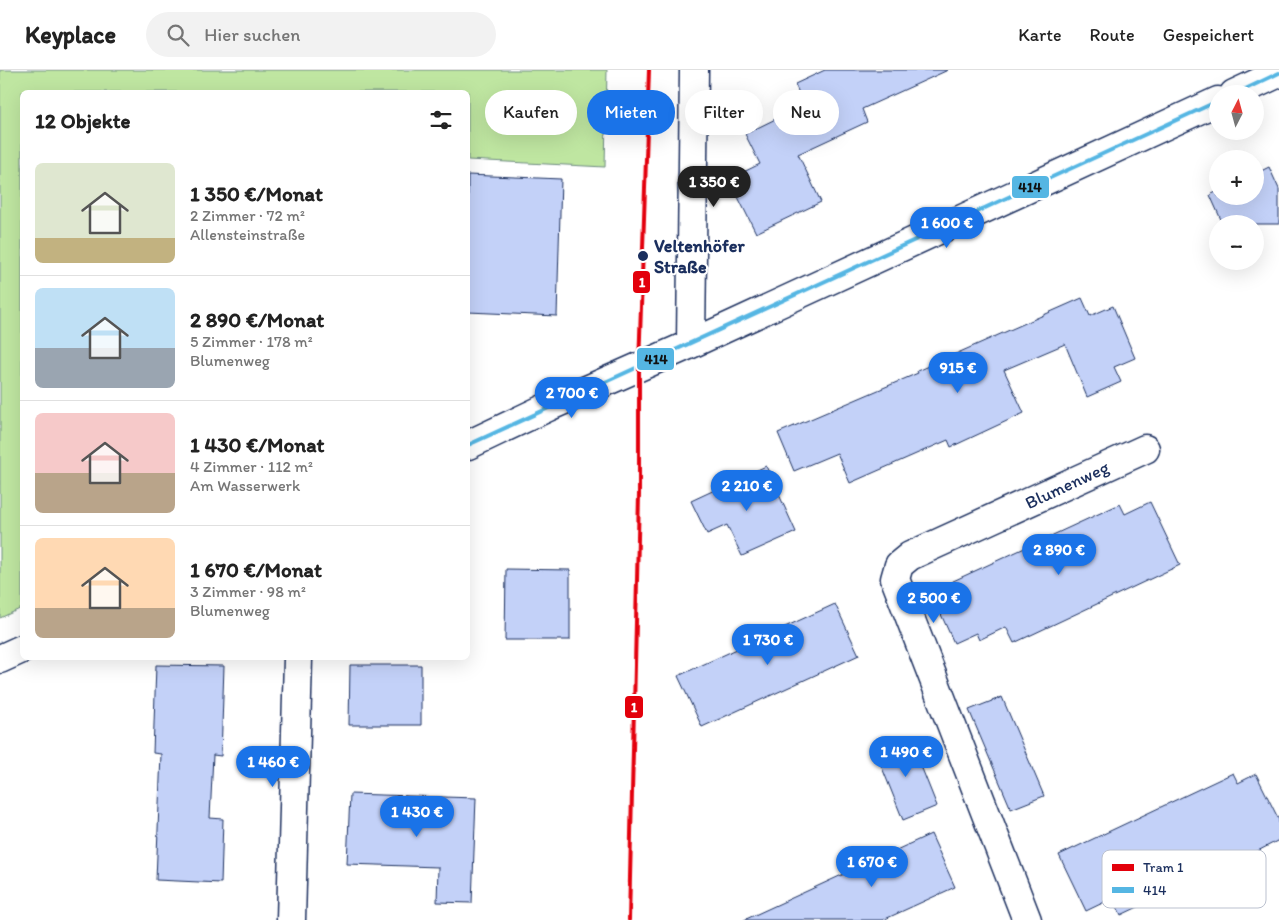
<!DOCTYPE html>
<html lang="de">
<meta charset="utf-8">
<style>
:root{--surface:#fff;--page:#f2f2f2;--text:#222;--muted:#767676;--line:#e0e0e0;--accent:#1a73e8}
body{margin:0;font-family:Itim,sans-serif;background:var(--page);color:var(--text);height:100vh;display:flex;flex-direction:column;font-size:19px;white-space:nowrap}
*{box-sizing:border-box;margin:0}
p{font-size:16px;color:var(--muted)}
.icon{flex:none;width:28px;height:28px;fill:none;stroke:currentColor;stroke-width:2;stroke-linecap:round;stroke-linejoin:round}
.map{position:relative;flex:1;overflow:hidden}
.panel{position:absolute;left:20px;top:20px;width:450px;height:570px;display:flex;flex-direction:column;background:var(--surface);border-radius:8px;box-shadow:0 5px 20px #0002}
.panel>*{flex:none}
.banner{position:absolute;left:485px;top:20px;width:475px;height:45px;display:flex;gap:10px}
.needle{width:32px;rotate:6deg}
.tools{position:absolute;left:1209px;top:15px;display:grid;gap:10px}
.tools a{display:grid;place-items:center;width:55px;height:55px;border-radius:50%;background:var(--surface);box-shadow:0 5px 20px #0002;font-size:25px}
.price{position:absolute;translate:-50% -42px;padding:0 11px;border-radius:18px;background:var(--accent);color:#fff;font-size:16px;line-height:32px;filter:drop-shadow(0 1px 2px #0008)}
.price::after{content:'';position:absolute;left:50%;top:30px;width:15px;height:11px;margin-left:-8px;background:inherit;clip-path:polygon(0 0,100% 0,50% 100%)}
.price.selected{background:#222;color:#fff}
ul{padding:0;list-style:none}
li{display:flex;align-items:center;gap:15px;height:125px;padding:0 15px}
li+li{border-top:1px solid var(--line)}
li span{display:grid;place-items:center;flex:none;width:140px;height:100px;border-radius:8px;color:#555}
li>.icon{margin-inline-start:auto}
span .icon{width:60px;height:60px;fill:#fffc;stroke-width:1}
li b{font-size:21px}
h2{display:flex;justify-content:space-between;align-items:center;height:60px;padding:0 15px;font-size:21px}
.pill{padding:0 18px;border-radius:22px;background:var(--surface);box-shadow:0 5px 20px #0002;font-size:18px;line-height:45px}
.pill.selected{background:var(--accent);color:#fff}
header{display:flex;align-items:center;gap:30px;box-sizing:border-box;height:70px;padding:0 25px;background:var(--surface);border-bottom:1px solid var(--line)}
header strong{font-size:24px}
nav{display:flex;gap:28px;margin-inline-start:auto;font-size:18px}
.search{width:350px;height:45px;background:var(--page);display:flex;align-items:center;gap:12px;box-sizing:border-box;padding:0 18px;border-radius:28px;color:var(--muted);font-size:19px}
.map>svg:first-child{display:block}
.green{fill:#bfe6a1;stroke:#6d8a80}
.building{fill:#c3d1f8;stroke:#1b2f5e}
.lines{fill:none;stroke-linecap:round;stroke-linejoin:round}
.minor-casing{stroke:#1b2f5e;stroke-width:31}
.minor{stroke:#fff;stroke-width:28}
.bus-1-casing{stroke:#fff;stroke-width:8}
.bus-1{stroke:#55b6e3;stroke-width:4}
.tram-1-casing{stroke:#fff;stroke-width:8}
.tram-1{stroke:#e3000b;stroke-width:4}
.stop-dot{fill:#1b2f5e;stroke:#fff;stroke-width:2}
.labels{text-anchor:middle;stroke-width:4;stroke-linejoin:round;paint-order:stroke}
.stop-label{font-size:18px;font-weight:bold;fill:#1b2f5e;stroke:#fff;text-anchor:start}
.street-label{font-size:18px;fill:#1b2f5e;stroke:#fff}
.key{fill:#fff;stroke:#bbc1cf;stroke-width:1}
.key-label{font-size:14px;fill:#1b2f5e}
.line-badge{stroke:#fff;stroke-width:2}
.badge-label{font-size:14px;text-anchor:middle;font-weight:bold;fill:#fff}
.pale-badge-label{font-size:14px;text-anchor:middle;font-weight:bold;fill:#111}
</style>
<header>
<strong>Keyplace</strong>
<div class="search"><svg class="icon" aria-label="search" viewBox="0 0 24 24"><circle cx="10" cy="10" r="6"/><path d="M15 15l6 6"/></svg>Hier suchen</div>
<nav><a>Karte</a><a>Route</a><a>Gespeichert</a></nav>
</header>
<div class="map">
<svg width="1279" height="850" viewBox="0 0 1279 850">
<rect width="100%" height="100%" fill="#fff"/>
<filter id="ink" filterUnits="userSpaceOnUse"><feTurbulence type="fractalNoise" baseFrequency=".02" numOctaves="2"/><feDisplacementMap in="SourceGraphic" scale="10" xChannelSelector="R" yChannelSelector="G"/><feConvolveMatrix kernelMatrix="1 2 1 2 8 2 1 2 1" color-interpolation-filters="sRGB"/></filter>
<g filter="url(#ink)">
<path class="green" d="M0,0h607l-2,97 -137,-7v-68h-446v516l-22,10z"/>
<path class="building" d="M825,0h123l-86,39 5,13 -69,32 23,48 -65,31 -27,-54 31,-15 -15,-30 59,-29 -9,-21z
M1269,97l10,22v35h-56l-13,-29 8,-4v5h37v-22z
M468,105l93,4 -4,137 -89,-4z
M1082,228l8,18 23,-10 22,52 -21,9 7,15 -34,15 -22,-53 -61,26 20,43 -73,34 -3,-7 -98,43 -13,-30 -43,18 -16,-38 140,-60 -1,-2z
M766,396l30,66 -54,24 -15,-31 -20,9 -16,-33z
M1150,432l30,63 -166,78 -8,-16 -27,13 -3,-7 -22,10 -20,-44 21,-9 -4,-8 169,-78 5,10z
M506,499l64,1v70h-65z
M835,534l24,51 -157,72 -24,-51z
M156,595l68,1 -3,90 -8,-1 -3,63 13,1 -2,64 -65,-3 5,-126 -8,-1z
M350,595h71v60h-72z
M1002,627l42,99 -33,13 -42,-99z
M909,666l28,70 -34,14 -28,-70z
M1233,703l5,10 18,-9 23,46v20l-64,33 -1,-2 -93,44 -8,-17 -27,13 -27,-56z
M350,724l126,4 -4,105 -35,-1 1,-35 -91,-3z
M931,764l24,53 -72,33h-139z"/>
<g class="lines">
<defs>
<path id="minor" d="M1234,24l45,-21
M691,274l3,-274
M468,375l80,-38 143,-63 527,-243
M0,589l22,-10
M291,850l7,-262
M1027,850l-132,-341 4,-14 11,-9 235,-107"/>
</defs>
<use href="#minor" class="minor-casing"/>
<use href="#minor" class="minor"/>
<defs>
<path id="bus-1" d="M1235,24l44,-21
M468,375l750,-344"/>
</defs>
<use href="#bus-1" class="bus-1-casing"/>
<use href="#bus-1" class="bus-1"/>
<defs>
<path id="tram-1" d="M629,850l10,-425v-129l10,-296"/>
</defs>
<use href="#tram-1" class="tram-1-casing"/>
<use href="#tram-1" class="tram-1"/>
</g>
</g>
<circle class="stop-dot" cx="643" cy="186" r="6"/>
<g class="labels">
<g class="stop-label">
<text x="654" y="182">Veltenhöfer<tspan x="654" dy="21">Straße</tspan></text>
</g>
<g class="street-label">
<text transform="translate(1067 415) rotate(-25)" y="6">Blumenweg</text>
</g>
</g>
<rect x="1102" y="780" width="164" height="58" rx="8" class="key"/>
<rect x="1112" y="794" width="22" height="7" fill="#e3000b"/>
<rect x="1112" y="817" width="22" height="6" fill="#55b6e3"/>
<g class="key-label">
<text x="1143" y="802">Tram 1</text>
<text x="1143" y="825">414</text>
</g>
<g class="line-badge">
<rect x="1011" y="105" width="39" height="24" rx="5" fill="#55b6e3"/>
<rect x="632" y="200" width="19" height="24" rx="5" fill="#e3000b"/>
<rect x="636" y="277" width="39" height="24" rx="5" fill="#55b6e3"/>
<rect x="624" y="625" width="20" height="24" rx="5" fill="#e3000b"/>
</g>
<g class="badge-label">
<text x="642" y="217">1</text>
<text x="634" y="642">1</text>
</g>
<g class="pale-badge-label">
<text x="1030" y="122">414</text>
<text x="656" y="294">414</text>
</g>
</svg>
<div class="tools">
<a><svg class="needle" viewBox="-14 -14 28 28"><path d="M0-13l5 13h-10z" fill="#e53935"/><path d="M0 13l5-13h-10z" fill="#767676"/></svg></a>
<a>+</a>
<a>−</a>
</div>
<b class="price selected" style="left:714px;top:138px">1 350 €</b>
<b class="price" style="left:947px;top:179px">1 600 €</b>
<b class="price" style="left:958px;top:324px">915 €</b>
<b class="price" style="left:572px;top:349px">2 700 €</b>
<b class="price" style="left:747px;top:442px">2 210 €</b>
<b class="price" style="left:1059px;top:506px">2 890 €</b>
<b class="price" style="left:934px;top:554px">2 500 €</b>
<b class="price" style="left:768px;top:596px">1 730 €</b>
<b class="price" style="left:906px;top:708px">1 490 €</b>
<b class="price" style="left:273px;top:718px">1 460 €</b>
<b class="price" style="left:417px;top:768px">1 430 €</b>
<b class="price" style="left:872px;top:818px">1 670 €</b>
<div class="banner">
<a class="pill">Kaufen</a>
<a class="pill selected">Mieten</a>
<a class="pill">Filter</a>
<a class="pill">Neu</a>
</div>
<section class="panel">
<h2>12 Objekte<svg class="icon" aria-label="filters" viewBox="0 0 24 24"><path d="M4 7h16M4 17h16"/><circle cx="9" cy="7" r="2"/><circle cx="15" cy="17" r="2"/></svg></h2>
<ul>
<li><span style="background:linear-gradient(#dfe7d0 75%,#c2b280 0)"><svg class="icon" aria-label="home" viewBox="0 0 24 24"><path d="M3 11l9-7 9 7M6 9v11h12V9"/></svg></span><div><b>1 350 €/Monat</b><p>2 Zimmer · 72 m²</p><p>Allensteinstraße</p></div></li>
<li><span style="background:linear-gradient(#bfe0f5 60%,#9aa5b1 0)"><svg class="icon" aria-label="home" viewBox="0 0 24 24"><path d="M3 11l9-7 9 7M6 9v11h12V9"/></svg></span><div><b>2 890 €/Monat</b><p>5 Zimmer · 178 m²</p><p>Blumenweg</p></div></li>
<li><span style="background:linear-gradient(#f6c9c9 60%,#b9a48a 0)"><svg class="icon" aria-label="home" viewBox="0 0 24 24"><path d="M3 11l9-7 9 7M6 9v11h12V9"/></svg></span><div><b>1 430 €/Monat</b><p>4 Zimmer · 112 m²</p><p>Am Wasserwerk</p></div></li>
<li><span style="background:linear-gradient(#ffd9b3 70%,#b9a48a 0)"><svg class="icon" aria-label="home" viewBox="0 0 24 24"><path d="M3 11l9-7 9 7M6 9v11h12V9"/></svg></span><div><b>1 670 €/Monat</b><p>3 Zimmer · 98 m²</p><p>Blumenweg</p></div></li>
</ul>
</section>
</div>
